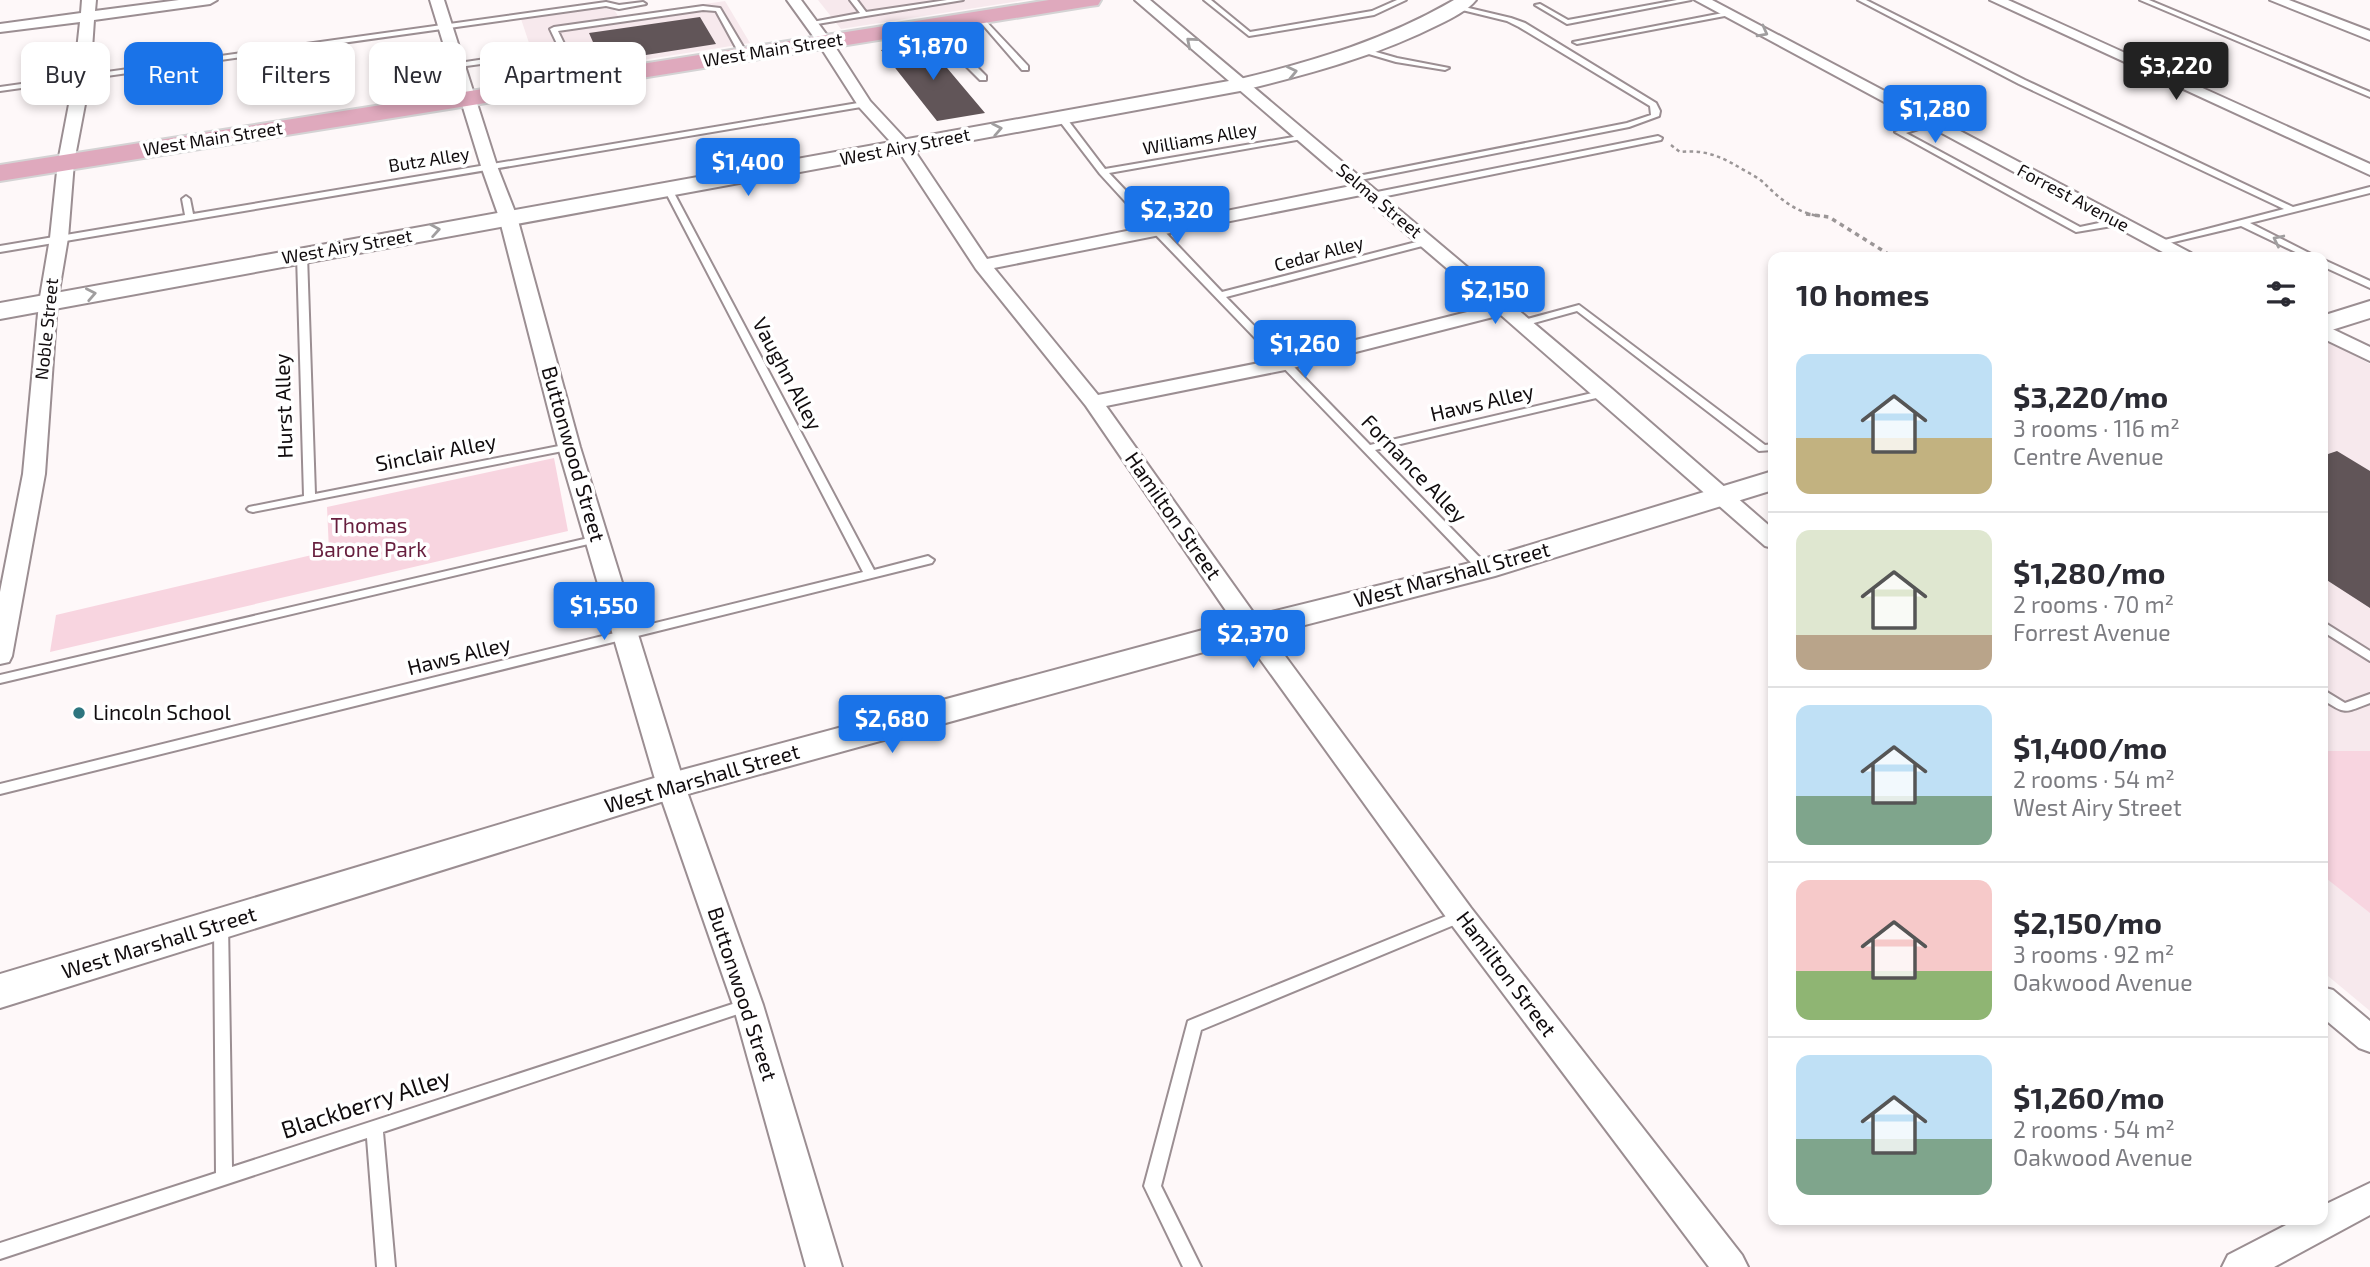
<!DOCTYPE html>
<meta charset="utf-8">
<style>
:root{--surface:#fff;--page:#f2f2f3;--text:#2b2b33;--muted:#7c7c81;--line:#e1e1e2;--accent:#1a73e8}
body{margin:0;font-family:"Exo 2",sans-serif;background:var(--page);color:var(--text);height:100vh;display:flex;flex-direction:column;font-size:26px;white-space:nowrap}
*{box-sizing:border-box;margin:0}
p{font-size:23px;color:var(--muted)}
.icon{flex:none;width:38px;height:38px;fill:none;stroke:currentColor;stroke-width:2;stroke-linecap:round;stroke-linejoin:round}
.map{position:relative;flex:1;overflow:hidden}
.panel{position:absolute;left:1768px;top:252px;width:560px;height:973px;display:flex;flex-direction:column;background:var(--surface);border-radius:14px;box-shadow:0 4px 10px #0003}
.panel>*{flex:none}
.hud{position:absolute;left:21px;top:42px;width:665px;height:63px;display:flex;gap:14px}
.price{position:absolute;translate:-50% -60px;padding:0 16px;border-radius:7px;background:var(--accent);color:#fff;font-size:23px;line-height:46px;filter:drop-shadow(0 2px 4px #0008)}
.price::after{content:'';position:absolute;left:50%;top:42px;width:21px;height:16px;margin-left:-10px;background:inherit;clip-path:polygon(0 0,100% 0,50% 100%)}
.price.current{background:#222;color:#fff}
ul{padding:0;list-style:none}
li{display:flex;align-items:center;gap:21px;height:175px;padding:0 28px}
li+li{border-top:2px solid var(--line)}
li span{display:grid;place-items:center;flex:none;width:196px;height:140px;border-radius:14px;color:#555}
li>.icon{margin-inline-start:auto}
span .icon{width:84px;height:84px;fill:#fffc;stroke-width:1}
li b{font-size:30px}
h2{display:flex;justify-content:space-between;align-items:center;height:84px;padding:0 28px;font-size:30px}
.tag{padding:0 24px;border-radius:14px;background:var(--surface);box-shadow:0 4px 10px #0003;font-size:24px;line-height:63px}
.tag.current{background:var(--accent);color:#fff}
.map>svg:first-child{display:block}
.built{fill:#f7e9ed}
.green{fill:#f8d5e0}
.building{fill:#615558}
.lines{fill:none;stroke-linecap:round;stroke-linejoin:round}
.lane-casing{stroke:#9b8e92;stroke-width:4}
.street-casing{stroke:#9b8e92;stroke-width:4}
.secondary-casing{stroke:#9b8e92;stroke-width:4}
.primary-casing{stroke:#d4d3d4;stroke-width:4}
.path-far1{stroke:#9b9697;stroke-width:2.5;stroke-dasharray:3.5 3.5;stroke-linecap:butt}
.path{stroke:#9b9697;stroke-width:3.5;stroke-dasharray:4.5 4.5;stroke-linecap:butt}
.lane{fill:#fff;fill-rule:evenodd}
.street{fill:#fff;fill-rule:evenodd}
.secondary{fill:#fff;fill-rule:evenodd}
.primary{fill:#dfa9bd;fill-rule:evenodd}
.oneway{stroke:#a09e9f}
.poi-dot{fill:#2d757f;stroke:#fff;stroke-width:2.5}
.labels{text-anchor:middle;stroke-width:7;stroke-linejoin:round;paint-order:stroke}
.far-street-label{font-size:18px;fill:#110c0e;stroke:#fff}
.street-label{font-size:21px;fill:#110c0e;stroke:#fff}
.park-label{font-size:21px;fill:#671f3e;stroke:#fff}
.poi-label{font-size:21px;fill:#110c0e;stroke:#fff;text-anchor:start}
.near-street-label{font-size:24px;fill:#110c0e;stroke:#fff}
</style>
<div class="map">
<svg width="2370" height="1267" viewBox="0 0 2370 1267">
<rect width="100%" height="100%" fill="#fef8f9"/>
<path class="built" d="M818,0h208l-185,29z
M725,1l25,42 -259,41 -10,-30 49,-8 -9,-27 78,-11 15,2 5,7z
M2322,338l48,26v647l-48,-40z"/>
<path class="green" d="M554,458l14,73 -518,121 6,-37 273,-64 -2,-44z
M2328,751h42v162l-48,-38v-122z"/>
<path class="building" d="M700,17l16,27 -102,16 -14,-2 -11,-25z
M926,43l59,70 -48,8 -56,-71z
M2337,451l33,20v137l-48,-31v-121z"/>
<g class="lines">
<defs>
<path id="lane" d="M850,0h7l9,12 81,-12h16l-152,25 -4,-2 53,-10z
M1204,0h7l39,32 122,-21 25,-11h9l-32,15 -125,21z
M1677,0h14l-124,24 -32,-19 5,-1 28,16z
M1858,0h8l159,80 268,127 77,-20v6l-120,30 67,34h-11l-65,-31 -84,20v-4l127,-33 -265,-125z
M2140,0h9l221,92v5z
M606,2l13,3 24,-3 3,2 -27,5 -13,-3 -606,85v-4z
M1456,5l55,13 14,5 131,80 4,8 -1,5 -30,11 -279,55v-4l3,-1 274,-54 24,-8 -1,-9 -131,-79 -12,-6 -53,-13 -1,-1z
M703,6l17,2 28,47 -1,2 -7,-2 -24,-44 -13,-1 -145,21 24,50 -4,2 -4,-2 -13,-28 -102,14 -4,-2 4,-2 100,-15 -9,-19 4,-2z
M1728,12l2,1v2l-153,29 -4,-2z
M977,16h4l47,50v4h-6l-45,-52z
M927,23h6l53,53v4h-6l-53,-53z
M1362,48l35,10 52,10 -4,2 -49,-8 -34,-10z
M864,102l4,2 -1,2 -867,146v-6l185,-31 -3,-16 4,-3 4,3 3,15z
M1058,115h6l41,54 200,-34 1,2 -4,2 -193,34 113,119 202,-52h6v4l-204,53 144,148 235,-55 4,1v4l-234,55 113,116 2,3 -2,3h-8l-327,-340 -53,-58 -42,-55z
M1930,121l7,2 -31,10 174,94 38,-8 4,3 -4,3 -42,7 -181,-100z
M1658,136l4,2 -1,2 -289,59 -4,-3 4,-3z
M669,188l4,3 201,379 54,-14 6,4 -2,3 -932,231v-10l863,-212 -198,-381z
M302,252l5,3 8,239 254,-50 5,3 -1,2 -320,63 -4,-1 -2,-2 2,-2 55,-11 -7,-241z
M2322,259l48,22v7l-48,-22z
M1579,305l186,140 8,-1v6l-14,1 -182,-140 -54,15 -5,-3 2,-2z
M597,536l6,3 -2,2 -601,142v-8z
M2322,621l48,30v10l-48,-30z
M2322,689l23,14 25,-9v9c-26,10 -24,12 -48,-4z
M1461,910l5,2 2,4 -2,4 -265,110 -40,156 40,81h-18l-39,-81 44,-165z
M221,918l5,2 2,4 4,243 516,-168 5,2 3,4 -3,4 -370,123 12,135h-18l-10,-129 -367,121v-16l216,-70 -2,-249 2,-4z"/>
<path id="street" d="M82,0h14l-1,11 84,-11h38l-7,4 -116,16 -4,58 -16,84 -6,76 -11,65 -12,171 -33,182 -3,6 -9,2v-72l23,-118 16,-171 11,-65 8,-76 16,-84 6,-56 -80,10v-8l81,-11z
M430,0h14l53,166 20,51 63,230 105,339 78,219 79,262h-36l-73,-262 -76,-219 -99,-339 -59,-230 -18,-51z
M787,0h14l31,42 38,59 40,43 77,115 364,-73 -216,-186h15l462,389 161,140v19l-8,-2 -264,-231 -216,55 -179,36 154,216 211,286 271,347 6,12h-39l-258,-343 -209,-290 -156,-228 -110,-137 -78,-119 -39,-43 -41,-64zM1361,195l130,111 -207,52 -186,37 -104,-127z
M1695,0h17l479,253 3,4h-22z
M1990,0h18l362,164v11z
M2270,0h19l81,31v9z
M2322,324l48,23v14l-48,-23z
M2322,987l11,3 37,31v31l-11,-4 -37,-31z
M2370,1183v32l-96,52h-52l6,-12 68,-35h26v-14z"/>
<path id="secondary" d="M1454,0h22c-8,10 -24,18 -36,24 -63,32 -131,50 -200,67l-1240,228v-16l1240,-224c75,-18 147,-40 214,-79z
M2370,301v17l-48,15v-17z
M1773,471v19l-278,86 -237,61 -581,160 -677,211v-34l671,-201 580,-156 223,-55z"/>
<path id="primary" d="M1049,0h52l-3,5 -8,1 -1090,175v-16z"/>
</defs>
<use href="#lane" class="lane-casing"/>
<use href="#street" class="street-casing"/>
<use href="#secondary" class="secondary-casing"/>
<use href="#primary" class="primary-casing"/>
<path class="path-far1" d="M1671,145l9,7c27,-3 44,6 67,20 6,3 13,7 18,12 16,16 32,29 55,32"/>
<path class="path" d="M1806,214l23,3 64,40"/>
<use href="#lane" class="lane"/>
<use href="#street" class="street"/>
<use href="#secondary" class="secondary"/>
<use href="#primary" class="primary"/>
</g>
<defs><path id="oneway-chevron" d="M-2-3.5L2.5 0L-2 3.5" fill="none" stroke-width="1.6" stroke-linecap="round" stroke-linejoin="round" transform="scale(1.75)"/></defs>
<g class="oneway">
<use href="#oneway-chevron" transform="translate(1763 32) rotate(28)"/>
<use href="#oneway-chevron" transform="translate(1191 42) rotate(-139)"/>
<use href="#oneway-chevron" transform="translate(1292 72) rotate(-13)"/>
<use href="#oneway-chevron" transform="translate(997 129) rotate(-11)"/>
<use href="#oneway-chevron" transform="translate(435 230) rotate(-10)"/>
<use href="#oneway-chevron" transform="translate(2278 240) rotate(-154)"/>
<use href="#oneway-chevron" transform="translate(91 294) rotate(-11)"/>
</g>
<circle class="poi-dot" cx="79" cy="713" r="7"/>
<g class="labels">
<g class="far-street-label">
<text transform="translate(773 50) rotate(-9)" y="6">West Main Street</text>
<text transform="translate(213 139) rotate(-9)" y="6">West Main Street</text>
<text transform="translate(1200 139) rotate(-10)" y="6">Williams Alley</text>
<text transform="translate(905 147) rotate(-11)" y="6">West Airy Street</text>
<text transform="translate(429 160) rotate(-9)" y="6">Butz Alley</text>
<text transform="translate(2073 198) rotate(28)" y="6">Forrest Avenue</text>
<text transform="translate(1379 201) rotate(40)" y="6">Selma Street</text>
<text transform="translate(347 247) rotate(-10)" y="6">West Airy Street</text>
<text transform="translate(1319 254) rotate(-15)" y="6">Cedar Alley</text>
<text transform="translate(47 329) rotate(-84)" y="6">Noble Street</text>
</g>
<g class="street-label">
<text transform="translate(787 374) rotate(62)" y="7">Vaughn Alley</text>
<text transform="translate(1482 403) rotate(-13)" y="7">Haws Alley</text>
<text transform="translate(284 406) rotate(-92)" y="7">Hurst Alley</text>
<text transform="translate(436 453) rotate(-11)" y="7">Sinclair Alley</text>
<text transform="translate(573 454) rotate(74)" y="7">Buttonwood Street</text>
<text transform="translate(1414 469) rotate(46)" y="7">Fornance Alley</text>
<text transform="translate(1173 516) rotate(55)" y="7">Hamilton Street</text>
<text transform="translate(1452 575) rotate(-15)" y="7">West Marshall Street</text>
<text transform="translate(459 656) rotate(-14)" y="7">Haws Alley</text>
<text transform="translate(702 779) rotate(-16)" y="7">West Marshall Street</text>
<text transform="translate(159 943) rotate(-17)" y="7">West Marshall Street</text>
<text transform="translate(1506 974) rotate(53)" y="7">Hamilton Street</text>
<text transform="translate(742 994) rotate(72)" y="7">Buttonwood Street</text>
</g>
<g class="park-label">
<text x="369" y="533">Thomas<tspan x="369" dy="24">Barone Park</tspan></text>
</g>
<g class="poi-label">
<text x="93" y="720">Lincoln School</text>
</g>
<g class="near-street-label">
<text transform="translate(366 1104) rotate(-18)" y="8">Blackberry Alley</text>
</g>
</g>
</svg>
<b class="price" style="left:933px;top:82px">$1,870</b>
<b class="price current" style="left:2176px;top:102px">$3,220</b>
<b class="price" style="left:1935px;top:145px">$1,280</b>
<b class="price" style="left:748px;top:198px">$1,400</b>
<b class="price" style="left:1177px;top:246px">$2,320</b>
<b class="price" style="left:1495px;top:326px">$2,150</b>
<b class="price" style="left:1305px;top:380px">$1,260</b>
<b class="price" style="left:604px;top:642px">$1,550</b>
<b class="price" style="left:1253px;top:670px">$2,370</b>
<b class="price" style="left:892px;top:755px">$2,680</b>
<div class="hud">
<a class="tag">Buy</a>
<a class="tag current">Rent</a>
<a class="tag">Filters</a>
<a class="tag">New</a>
<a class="tag">Apartment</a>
</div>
<section class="panel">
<h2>10 homes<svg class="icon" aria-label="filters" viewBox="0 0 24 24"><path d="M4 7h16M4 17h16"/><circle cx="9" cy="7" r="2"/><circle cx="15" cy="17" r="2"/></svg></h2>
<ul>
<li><span style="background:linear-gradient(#bfe0f5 60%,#c2b280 0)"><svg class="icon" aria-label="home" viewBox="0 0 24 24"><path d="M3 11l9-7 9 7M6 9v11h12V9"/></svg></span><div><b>$3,220/mo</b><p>3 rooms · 116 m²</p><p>Centre Avenue</p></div></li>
<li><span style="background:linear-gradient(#dfe7d0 75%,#b9a48a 0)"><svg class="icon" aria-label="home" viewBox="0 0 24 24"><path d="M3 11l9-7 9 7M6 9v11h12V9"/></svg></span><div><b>$1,280/mo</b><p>2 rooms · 70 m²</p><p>Forrest Avenue</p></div></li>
<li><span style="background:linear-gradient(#bfe0f5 65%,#7fa58c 0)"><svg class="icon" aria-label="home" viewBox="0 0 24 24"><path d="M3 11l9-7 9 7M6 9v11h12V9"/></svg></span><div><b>$1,400/mo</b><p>2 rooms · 54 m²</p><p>West Airy Street</p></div></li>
<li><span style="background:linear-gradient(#f6c9c9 65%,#8fb573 0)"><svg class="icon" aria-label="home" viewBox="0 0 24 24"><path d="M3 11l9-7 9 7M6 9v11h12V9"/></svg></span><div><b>$2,150/mo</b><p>3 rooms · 92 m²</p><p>Oakwood Avenue</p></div></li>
<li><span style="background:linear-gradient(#bfe0f5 60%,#7fa58c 0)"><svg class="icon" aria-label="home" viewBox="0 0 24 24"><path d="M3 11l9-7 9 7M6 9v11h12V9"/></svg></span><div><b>$1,260/mo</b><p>2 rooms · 54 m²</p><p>Oakwood Avenue</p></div></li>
</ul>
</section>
</div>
